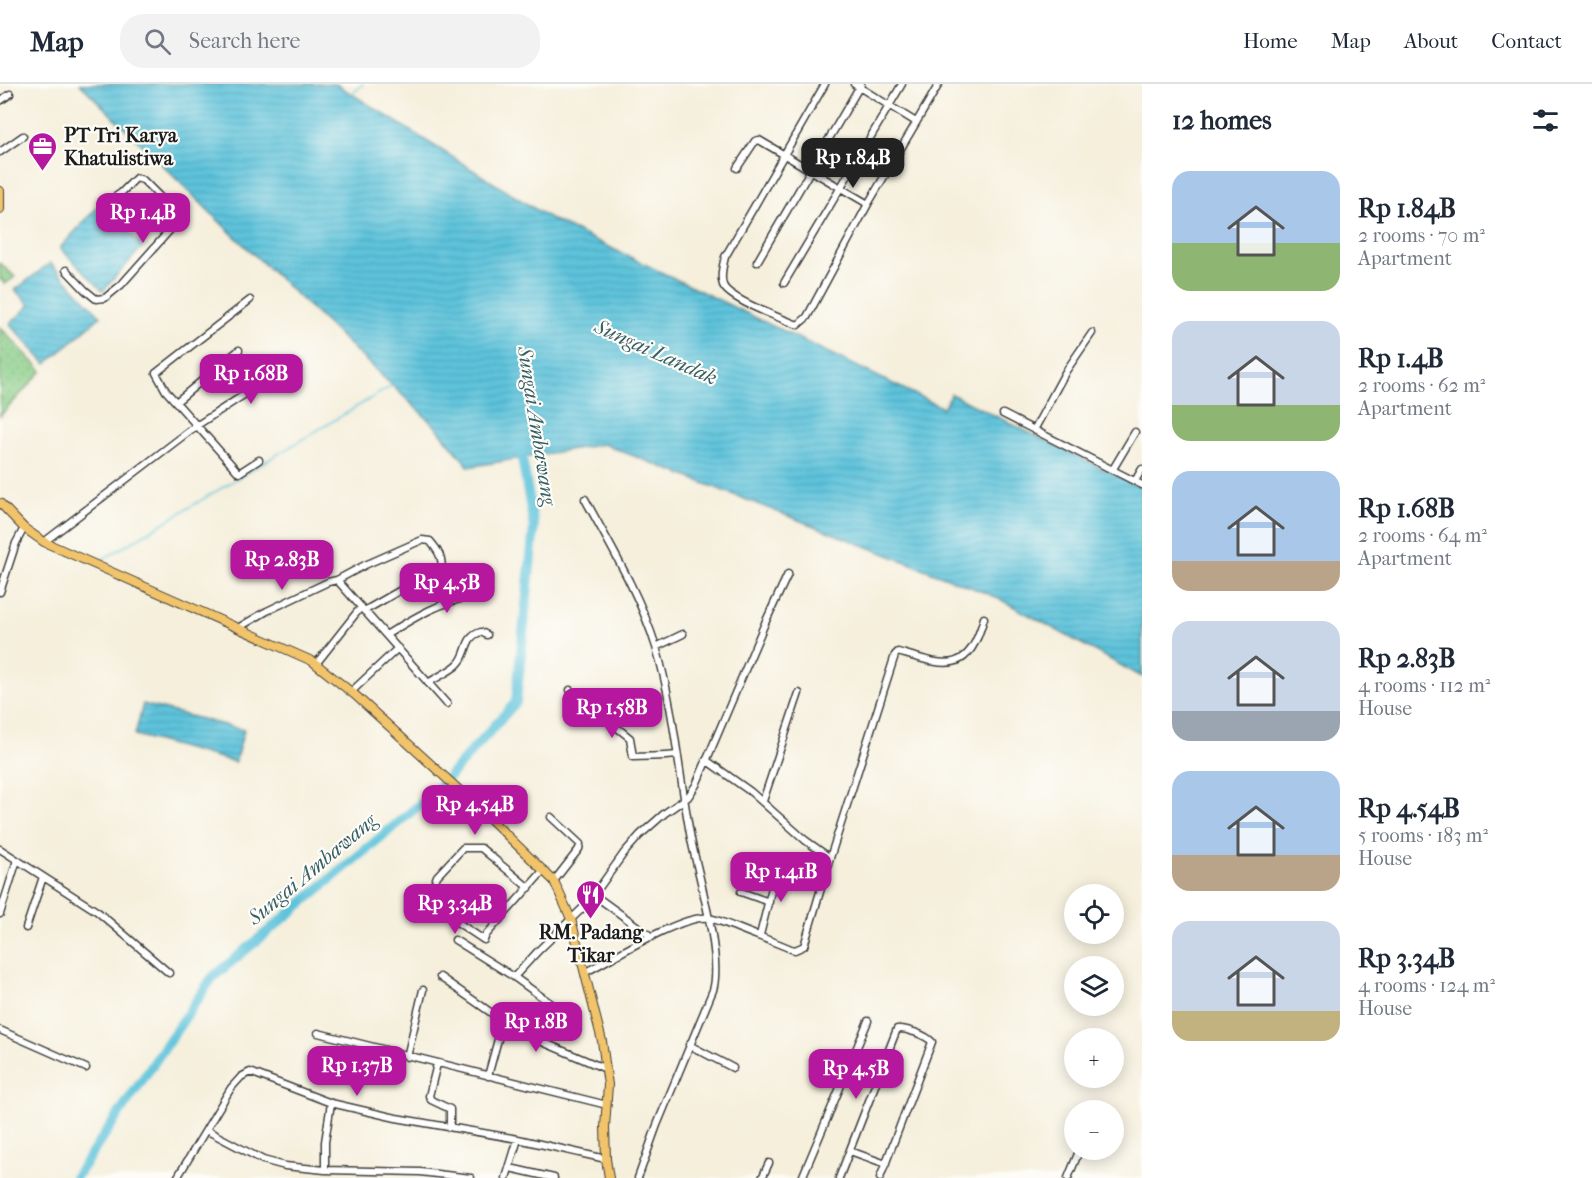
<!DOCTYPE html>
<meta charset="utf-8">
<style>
:root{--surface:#fff;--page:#f2f2f3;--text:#1f2937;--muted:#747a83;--line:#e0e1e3;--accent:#b5179e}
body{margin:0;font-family:"IM FELL French Canon",serif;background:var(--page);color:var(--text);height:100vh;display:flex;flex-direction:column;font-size:22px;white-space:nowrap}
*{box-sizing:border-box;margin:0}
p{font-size:20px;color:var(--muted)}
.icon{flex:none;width:33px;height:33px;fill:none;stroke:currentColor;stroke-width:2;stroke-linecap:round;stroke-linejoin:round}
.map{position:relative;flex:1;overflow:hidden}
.panel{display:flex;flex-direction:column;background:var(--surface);width:450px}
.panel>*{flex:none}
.controls{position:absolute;left:1064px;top:800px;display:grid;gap:12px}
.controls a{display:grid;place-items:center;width:60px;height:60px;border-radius:50%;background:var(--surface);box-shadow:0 3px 15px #0003;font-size:30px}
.price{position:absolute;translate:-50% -51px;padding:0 14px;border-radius:12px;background:var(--accent);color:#fff;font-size:20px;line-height:39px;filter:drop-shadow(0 2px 3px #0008)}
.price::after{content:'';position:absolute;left:50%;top:36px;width:18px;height:14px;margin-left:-9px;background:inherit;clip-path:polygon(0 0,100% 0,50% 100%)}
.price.selected{background:#222;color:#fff}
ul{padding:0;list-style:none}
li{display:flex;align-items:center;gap:18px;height:150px;padding:0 30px}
li span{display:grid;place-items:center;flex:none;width:168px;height:120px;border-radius:18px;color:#555}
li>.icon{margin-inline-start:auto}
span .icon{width:72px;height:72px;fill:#fffc;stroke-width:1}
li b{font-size:26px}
h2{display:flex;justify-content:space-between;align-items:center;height:72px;padding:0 30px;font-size:26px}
header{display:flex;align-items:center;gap:36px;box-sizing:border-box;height:84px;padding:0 30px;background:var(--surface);border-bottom:2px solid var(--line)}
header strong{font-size:28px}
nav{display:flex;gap:33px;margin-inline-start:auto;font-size:21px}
.search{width:420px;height:54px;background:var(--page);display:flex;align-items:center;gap:15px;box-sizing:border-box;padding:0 21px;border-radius:24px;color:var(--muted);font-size:22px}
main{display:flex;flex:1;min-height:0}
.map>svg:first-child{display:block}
.grass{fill:url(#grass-dots);stroke:#527452;stroke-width:1.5}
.water{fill:url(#water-rules);stroke:#3c707c;stroke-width:1.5}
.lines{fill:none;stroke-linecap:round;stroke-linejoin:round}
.stream{stroke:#5dc3db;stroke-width:1.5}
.river{stroke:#5dc3db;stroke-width:10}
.minor-casing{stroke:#3d3c39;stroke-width:9}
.major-casing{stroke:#3d3c39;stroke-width:10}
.minor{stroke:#fff;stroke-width:6}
.major{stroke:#f1c36a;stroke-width:8}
.labels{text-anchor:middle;stroke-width:4.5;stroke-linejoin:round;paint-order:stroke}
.poi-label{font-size:20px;font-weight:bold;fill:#1c1c1c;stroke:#fdfcf7;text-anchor:start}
.water-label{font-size:21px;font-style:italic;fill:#365f68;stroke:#fdfcf7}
</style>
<header>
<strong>Map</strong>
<div class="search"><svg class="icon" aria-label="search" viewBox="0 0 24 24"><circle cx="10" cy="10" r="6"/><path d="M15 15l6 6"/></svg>Search here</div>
<nav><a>Home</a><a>Map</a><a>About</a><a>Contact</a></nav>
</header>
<main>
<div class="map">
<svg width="1142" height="1094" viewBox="0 0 1142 1094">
<defs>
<pattern id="grass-dots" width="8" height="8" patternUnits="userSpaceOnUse" patternTransform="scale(1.5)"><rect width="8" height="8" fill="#89cd87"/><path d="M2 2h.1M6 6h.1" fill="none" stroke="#76af74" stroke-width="1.8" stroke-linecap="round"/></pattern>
<pattern id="water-rules" width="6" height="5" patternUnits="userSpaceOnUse" patternTransform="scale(1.5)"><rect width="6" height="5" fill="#5dc3db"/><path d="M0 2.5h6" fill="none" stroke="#50a7bb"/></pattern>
</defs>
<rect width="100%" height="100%" fill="#fdfcf7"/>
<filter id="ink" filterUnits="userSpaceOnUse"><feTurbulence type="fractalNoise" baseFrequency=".0167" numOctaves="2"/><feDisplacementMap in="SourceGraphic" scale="12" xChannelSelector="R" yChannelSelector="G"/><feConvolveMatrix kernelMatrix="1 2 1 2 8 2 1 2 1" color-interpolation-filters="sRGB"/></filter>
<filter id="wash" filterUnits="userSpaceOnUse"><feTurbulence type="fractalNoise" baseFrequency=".008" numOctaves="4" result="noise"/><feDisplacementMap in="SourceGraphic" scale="24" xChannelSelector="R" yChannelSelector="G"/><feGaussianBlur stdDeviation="1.35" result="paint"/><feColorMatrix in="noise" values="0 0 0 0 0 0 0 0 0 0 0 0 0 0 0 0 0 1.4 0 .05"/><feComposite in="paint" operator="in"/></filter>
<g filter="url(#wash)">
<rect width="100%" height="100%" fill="#f5efdc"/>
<path class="grass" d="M0,179l15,14 -10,7 -5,-5z
M0,243l42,44 -42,45z"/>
<path class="water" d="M80,0h256l215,135 392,189 8,-14 191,94v189l-146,-80 -393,-153 -134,23 -32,-39 -208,-197z
M100,120l43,42 -40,45 -43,-43z
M50,179l51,53 -55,48 -36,-40 20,-19 -15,-15z
M143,620l101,26 -9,32 -100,-27z"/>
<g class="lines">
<path class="stream" d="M352,10l11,-10
M100,477l293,-176"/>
<path class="river" d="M75,1094l137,-200 224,-187 80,-89 18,-175 -14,-81"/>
</g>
</g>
<g filter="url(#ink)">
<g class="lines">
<defs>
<path id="minor" d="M825,0l-100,173c-2,8 -5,19 -2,28 6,15 60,34 75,40l9,-8 61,-113 71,-120
M854,0l62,38
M0,17l10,-7
M0,68l23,-16
M737,84l18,-27 4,-1 109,64
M757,178l104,-178
M66,186l19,20 11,9 9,-1 16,-13 57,-64 -1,-7 -34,-34 -7,-2 -15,15 -9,6
M784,199l118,-199
M250,216l-94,73 10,18 73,82 20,-13
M176,318l63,-52
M1003,330l139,71
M1034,346l32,-59 26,-38
M1113,385l22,-37
M1135,397l7,-12
M585,415c26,48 55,96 71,148 18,59 23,130 35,192 7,36 32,118 22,151l-56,135 -19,53
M44,458l152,-116 97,-63
M337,496l28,-15 57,-25 8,1c6,7 14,17 11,26l-77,44
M0,508l16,-49 8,-15
M238,544l29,-17 61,-29 9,-2 110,124
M386,551c29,-18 55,-34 89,-39l3,-7 -1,-6
M656,563l27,-13
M316,580l45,-57
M428,599c9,-6 21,-11 29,-18 12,-10 6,-28 24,-33l6,3
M570,606l60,48 3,19c16,-1 29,0 44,-2
M351,608l47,-44
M706,676l45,32 54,48 25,18
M763,717l36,-108
M551,733l29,27 -1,5 -25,32
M0,765l98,63 71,61
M747,786l26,14
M433,803l4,-11 26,-28h18l48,40
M741,808l28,10
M594,811l58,42
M439,826l45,30 2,-5 58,-65
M0,830l17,-54
M26,844l17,-51
M760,851l18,-71
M455,856l59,37 25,-27 50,-48 35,-49 16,-18 25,-22 23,-16 8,-12 69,-162 23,-49
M586,888c25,-13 97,-58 122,-54 9,1 18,6 27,9 19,8 38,14 56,22l4,1 9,-4 26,-88 65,-203 3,-3c48,14 70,24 86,-34
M440,893l63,44
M514,893l39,28
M0,946l86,38
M318,949l289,72
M689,961l44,23
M407,973l16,-67
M437,980l-8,32 2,4 19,9v18
M488,992l15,-55 30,17 73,31
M1097,1026l2,-4
M206,1046l57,30 22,6 40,4 95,2 51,6
M850,1067l36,13
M510,1084l44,10
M325,1086v-28l6,-39
M177,1094l54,-90 10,-11 9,-5 81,31 65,15 122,21 88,20
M506,1094l12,-39
M762,1094l7,-15
M802,1094l66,-157
M839,1094l58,-149c9,-1 29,6 35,13l-52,136
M1068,1094l12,-29"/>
<path id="major" d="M0,107v18
M0,419l24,25 20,14 268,119 43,34 125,114 74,72 17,38 31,122 6,44 -3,42 1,32 3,19"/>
</defs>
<use href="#minor" class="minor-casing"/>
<use href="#major" class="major-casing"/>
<use href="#minor" class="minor"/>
<use href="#major" class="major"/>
</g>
</g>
<defs>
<symbol id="office-pin" viewBox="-11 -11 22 30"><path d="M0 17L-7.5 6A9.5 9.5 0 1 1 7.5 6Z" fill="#b5179e" stroke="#fdfcf7"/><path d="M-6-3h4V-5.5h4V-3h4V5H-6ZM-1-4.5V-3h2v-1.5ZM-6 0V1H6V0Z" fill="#fff"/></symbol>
<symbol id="restaurant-pin" viewBox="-11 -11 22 30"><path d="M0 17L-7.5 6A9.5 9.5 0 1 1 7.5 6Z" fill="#b5179e" stroke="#fdfcf7"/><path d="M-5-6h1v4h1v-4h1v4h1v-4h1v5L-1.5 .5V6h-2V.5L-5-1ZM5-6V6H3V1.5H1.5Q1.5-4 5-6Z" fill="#fff"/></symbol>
</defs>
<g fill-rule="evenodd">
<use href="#office-pin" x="26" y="46" width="33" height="45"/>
<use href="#restaurant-pin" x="574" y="794" width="33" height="45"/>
</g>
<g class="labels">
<g class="poi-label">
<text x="64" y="58">PT Tri Karya<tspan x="64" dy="23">Khatulistiwa</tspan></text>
<text x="591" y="855" text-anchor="middle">RM. Padang<tspan x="591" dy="23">Tikar</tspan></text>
</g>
<g class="water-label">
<text transform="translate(656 268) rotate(24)" y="7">Sungai Landak</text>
<text transform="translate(537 342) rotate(81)" y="7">Sungai Ambawang</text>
<text transform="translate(312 785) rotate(-40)" y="7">Sungai Ambawang</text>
</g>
</g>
</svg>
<div class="controls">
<a><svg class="icon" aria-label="locate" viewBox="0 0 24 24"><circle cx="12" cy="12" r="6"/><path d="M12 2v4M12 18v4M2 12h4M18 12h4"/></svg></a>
<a><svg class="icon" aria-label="layers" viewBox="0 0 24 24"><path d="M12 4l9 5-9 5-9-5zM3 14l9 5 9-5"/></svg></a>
<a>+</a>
<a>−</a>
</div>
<b class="price selected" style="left:853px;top:105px">Rp 1.84B</b>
<b class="price" style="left:143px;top:160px">Rp 1.4B</b>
<b class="price" style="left:251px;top:321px">Rp 1.68B</b>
<b class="price" style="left:282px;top:507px">Rp 2.83B</b>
<b class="price" style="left:447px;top:530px">Rp 4.5B</b>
<b class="price" style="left:612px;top:655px">Rp 1.58B</b>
<b class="price" style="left:475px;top:752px">Rp 4.54B</b>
<b class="price" style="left:781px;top:819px">Rp 1.41B</b>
<b class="price" style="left:455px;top:851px">Rp 3.34B</b>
<b class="price" style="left:536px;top:969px">Rp 1.8B</b>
<b class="price" style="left:357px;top:1013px">Rp 1.37B</b>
<b class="price" style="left:856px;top:1016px">Rp 4.5B</b>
</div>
<section class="panel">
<h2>12 homes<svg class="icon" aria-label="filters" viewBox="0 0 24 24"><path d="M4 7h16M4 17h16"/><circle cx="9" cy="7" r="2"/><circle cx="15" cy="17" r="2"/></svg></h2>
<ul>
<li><span style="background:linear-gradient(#a9c7e8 60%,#8fb573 0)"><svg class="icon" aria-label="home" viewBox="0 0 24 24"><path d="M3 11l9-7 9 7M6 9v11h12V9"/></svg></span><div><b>Rp 1.84B</b><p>2 rooms · 70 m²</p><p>Apartment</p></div></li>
<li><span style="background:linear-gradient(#c9d6e8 70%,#8fb573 0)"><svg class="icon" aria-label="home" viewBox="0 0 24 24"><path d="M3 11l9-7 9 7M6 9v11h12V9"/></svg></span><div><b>Rp 1.4B</b><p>2 rooms · 62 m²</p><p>Apartment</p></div></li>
<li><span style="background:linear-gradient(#a9c7e8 75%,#b9a48a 0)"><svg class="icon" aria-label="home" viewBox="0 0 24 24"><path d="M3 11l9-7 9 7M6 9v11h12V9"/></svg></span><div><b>Rp 1.68B</b><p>2 rooms · 64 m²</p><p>Apartment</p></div></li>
<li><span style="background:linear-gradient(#c9d6e8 75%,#9aa5b1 0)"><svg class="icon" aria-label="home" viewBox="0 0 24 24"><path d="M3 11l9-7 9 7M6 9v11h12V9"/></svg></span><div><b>Rp 2.83B</b><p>4 rooms · 112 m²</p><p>House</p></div></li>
<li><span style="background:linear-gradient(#a9c7e8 70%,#b9a48a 0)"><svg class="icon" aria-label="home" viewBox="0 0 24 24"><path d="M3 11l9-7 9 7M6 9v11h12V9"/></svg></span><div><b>Rp 4.54B</b><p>5 rooms · 183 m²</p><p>House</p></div></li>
<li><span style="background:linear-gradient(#c9d6e8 75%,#c2b280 0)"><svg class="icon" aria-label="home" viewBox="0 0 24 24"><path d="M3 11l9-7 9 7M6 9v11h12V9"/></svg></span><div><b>Rp 3.34B</b><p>4 rooms · 124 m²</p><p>House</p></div></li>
</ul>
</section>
</main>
